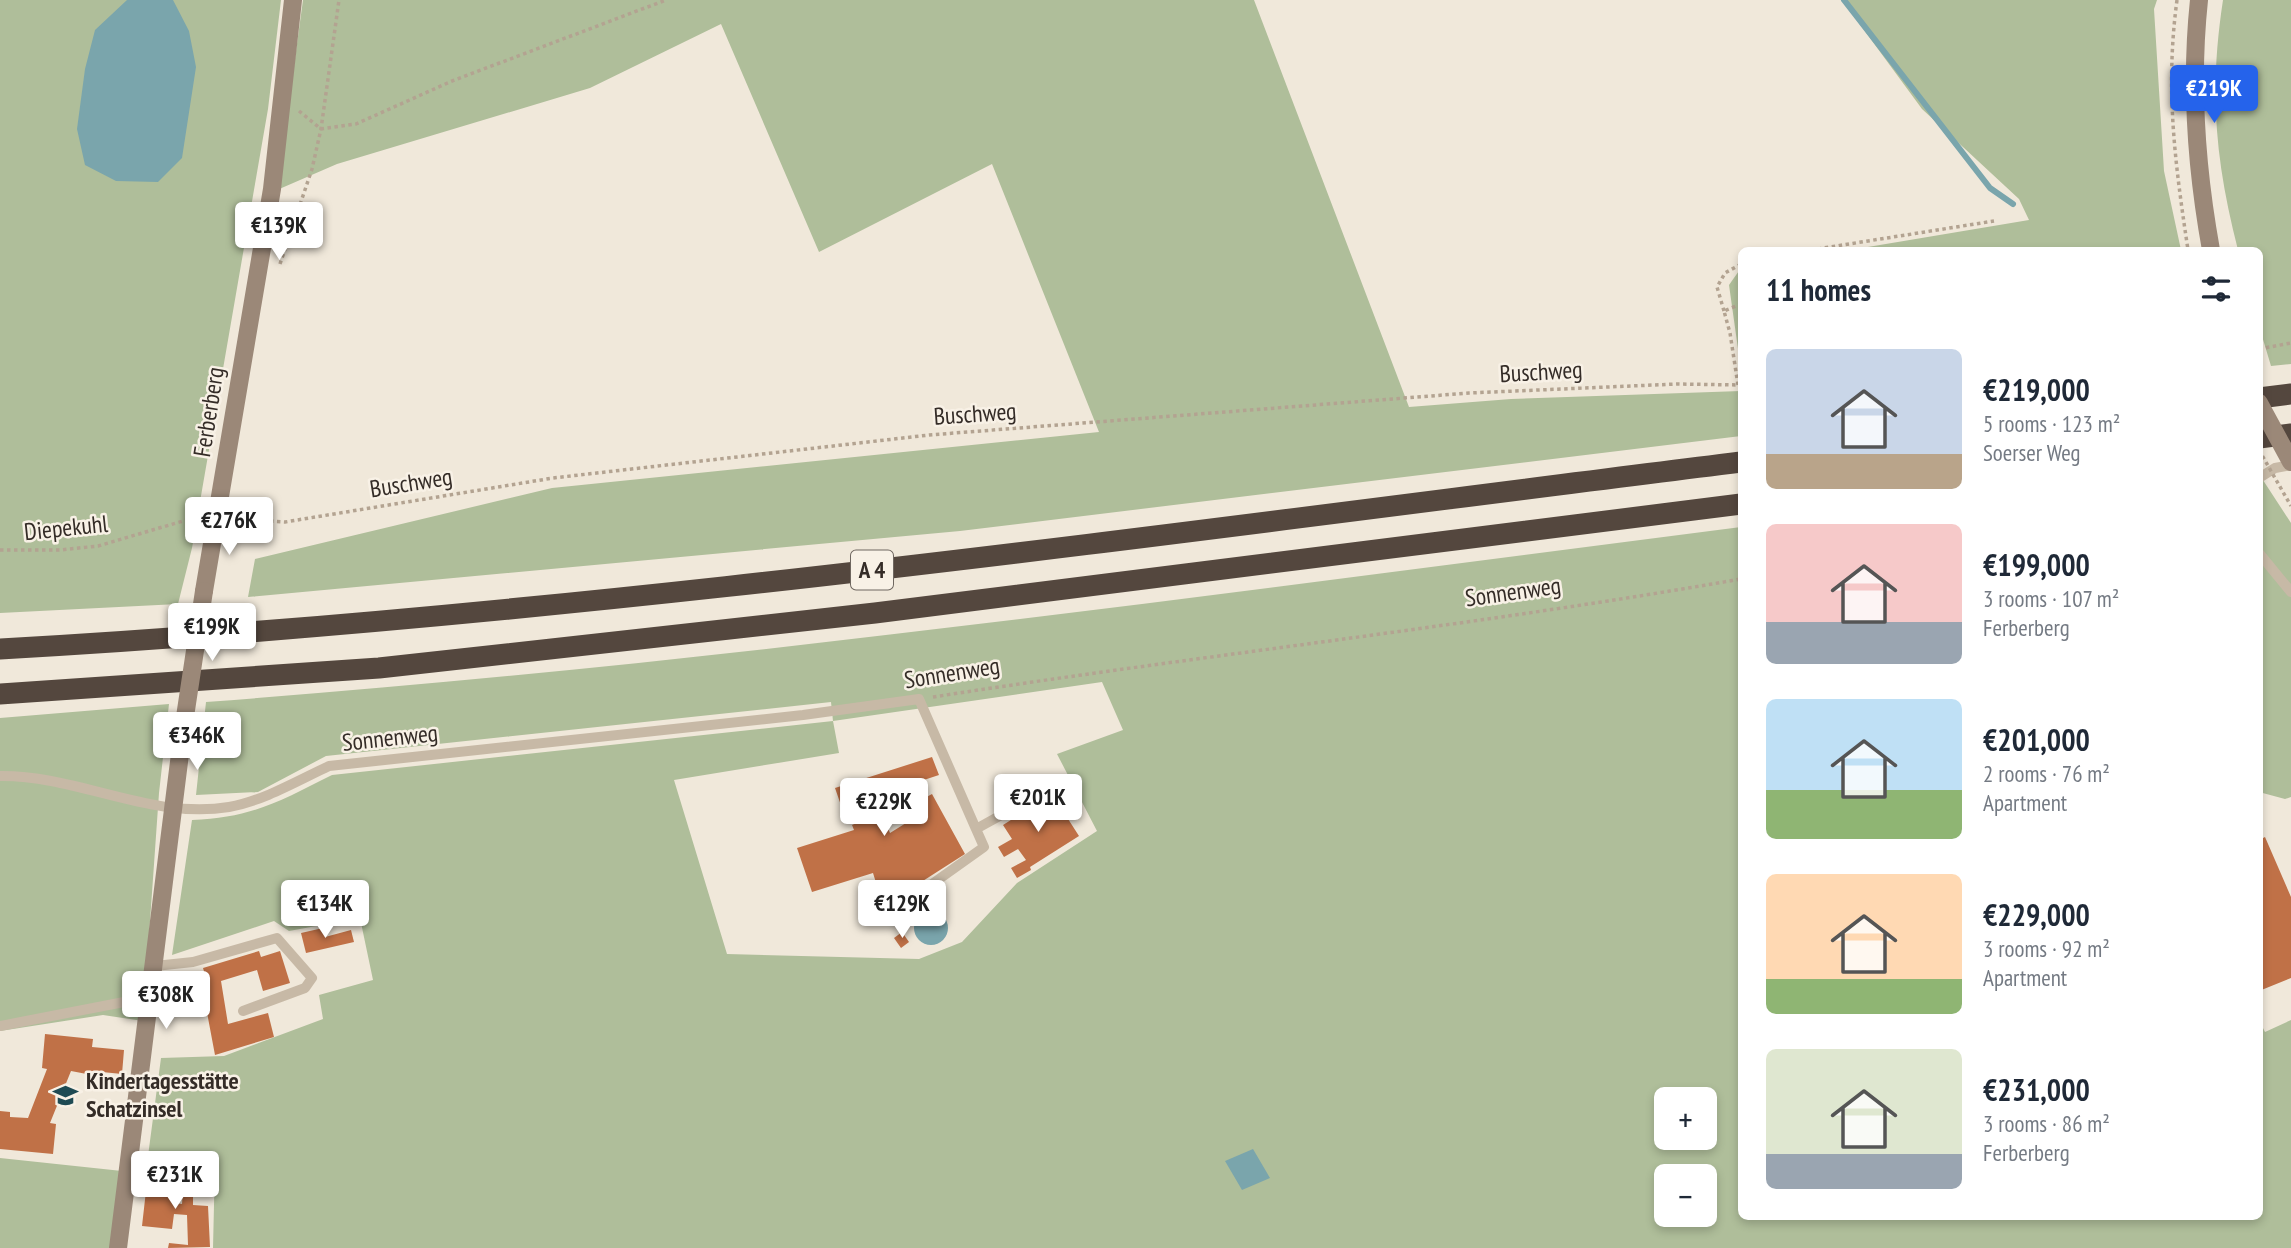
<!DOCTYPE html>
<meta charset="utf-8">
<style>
:root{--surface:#fff;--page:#f6f6f7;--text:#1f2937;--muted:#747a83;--accent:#2563eb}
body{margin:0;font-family:"PT Sans Narrow",sans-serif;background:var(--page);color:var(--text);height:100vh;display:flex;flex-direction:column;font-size:26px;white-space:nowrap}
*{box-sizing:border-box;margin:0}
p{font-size:23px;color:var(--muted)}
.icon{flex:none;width:38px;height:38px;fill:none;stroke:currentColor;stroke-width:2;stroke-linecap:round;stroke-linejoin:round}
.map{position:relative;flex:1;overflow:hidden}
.panel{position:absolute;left:1738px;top:247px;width:525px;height:973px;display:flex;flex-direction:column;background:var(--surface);border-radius:10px;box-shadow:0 4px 10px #0003}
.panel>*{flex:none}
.fabs{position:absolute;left:1654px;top:1087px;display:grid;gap:14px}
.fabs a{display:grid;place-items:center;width:63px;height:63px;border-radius:10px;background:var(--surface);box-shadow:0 4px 10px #0003;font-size:35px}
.price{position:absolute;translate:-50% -60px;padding:0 16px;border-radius:7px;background:#fff;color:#222;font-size:23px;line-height:46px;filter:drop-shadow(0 2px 4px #0008)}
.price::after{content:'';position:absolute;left:50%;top:42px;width:21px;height:16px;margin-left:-10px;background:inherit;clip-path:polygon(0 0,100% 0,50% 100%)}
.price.on{background:var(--accent);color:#fff}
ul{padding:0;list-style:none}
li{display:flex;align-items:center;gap:21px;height:175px;padding:0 28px}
li span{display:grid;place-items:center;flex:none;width:196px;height:140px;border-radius:10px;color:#555}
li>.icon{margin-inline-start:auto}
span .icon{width:84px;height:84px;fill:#fffc;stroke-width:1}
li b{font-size:30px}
h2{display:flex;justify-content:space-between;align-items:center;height:84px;padding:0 28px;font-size:30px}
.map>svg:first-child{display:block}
.green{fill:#afbe9a;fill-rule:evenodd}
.water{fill:#7aa5ac}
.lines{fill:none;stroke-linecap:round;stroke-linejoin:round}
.stream{stroke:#7aa5ac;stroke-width:6}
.building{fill:#c07147}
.path{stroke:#b3a391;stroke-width:3.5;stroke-dasharray:3.5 3.5;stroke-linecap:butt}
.lane{stroke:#c7b9a6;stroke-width:10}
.secondary{stroke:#9b8878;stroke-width:18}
.highway{stroke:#54473e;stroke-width:21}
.path-bridge{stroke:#b3a391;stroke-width:3.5;stroke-dasharray:3.5 3.5;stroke-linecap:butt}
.secondary-bridge{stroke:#9b8878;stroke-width:18}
.labels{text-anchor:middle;stroke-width:5;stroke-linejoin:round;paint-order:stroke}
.shield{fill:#f8f1e6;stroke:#6f6760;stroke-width:2}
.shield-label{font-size:23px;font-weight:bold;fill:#342c27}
.street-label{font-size:24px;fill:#342c27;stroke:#f8f1e6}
.poi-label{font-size:24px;font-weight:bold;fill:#342c27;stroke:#f8f1e6;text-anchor:start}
</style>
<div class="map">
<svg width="2291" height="1248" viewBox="0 0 2291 1248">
<rect width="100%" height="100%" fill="#f0e8da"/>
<path class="green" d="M0,0h281l-13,109 -76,439 -14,56 -178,9z
M303,0h951l155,407 102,-8 230,-8v45l-781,95 -712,66 7,-38 297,-71 547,-56 -107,-268 -173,88 -98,-228 -131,64 -253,76 -60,26z
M1842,0h315l-3,9 10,162 17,79h-331l179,-30 -10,-21 -97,-90z
M2223,0h68v364l-20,2 -12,-40v-76h-21c-23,-90 -29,-158 -15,-250z
M1741,268v102l-12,-85z
M2259,474l32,49v274l-6,2 -26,-7z
M1741,527v689h518v-196l6,12 26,-12v228h-2078l2,-86 -67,-6 13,-98 63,-2 99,-37 -4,-24 54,-15 -13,-62 -71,13 -15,-10 -102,34 20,-135c60,-2 88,-19 140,-45l501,-54 -2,-19 -505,54 -68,36 -62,3 10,-93c514,-38 1024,-110 1535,-175zM1102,682l21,48 -66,24 40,77 -80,52 -55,59 -43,17 -192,-5 -53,-174 165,-27 -6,-32zM1666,1099h38v39h-38zM1666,1176h38v38h-38z
M169,704l-10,89 -16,228 -40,-6 -103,16v-313z
M0,1158l122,13 -11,77h-111z"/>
<path class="water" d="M127,0h46l16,31 7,36 -14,91 -24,24 -42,-1 -31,-16 -8,-36 8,-60 10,-39z
M914 928a17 17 0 1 1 34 0a17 17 0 1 1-34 0Z
M1253,1149l17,29 -28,12 -17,-29z"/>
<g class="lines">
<path class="stream" d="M1844,0l146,188 23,16"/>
</g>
<path class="building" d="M932,757l7,18 -64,21 15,37 24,-15 -6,-11 24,-13 33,60 -50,32 -33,16 -9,-29 -61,19 -15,-44 57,-18 -2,-5 7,-3 -5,-12 -10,4 -9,-26z
M1052,794l27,42 -49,31 1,3 -14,8 -6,-10 15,-8 -8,-11 -14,8 -6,-10 14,-8 -9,-14z
M2265,837l26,60v81l-32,13v-151z
M323,928l2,9 26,-7 3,12 -48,11 -5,-20z
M902,932l7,10 -8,6 -7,-10z
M259,951l2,6 19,-6 10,32 -27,8 -6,-21 -36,11 7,43 40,-11 6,24 -59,18 -13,-69 6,-1 -5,-17z
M45,1034l48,5 -1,8 32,3 -2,24 -30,-3v4l-21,-4 -21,52 6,1 -3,30 -53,-5v-38l10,1v5l18,1 19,-49 -5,-1z
M148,1173l29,3 -2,27 7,1 1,-13 10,1v13l15,1 2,41 -42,1 1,-5 19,2 -1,-30 -13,-1 -2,15 -30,-3z"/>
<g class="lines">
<path class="path" d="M2177,0c-12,89 -2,163 11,250
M299,111l22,18 35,-5 96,-43 214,-81
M1811,250l183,-29
M280,264l32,-95 9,-40 18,-129
M1724,311l-7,-24 8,-14 16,-9
M2259,349l32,-6
M1738,385l-8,-52 -6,-22 17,-7
M235,519l50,3 268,-44 376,-43 540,-42 208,-9 64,1
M0,550h60l38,-4 102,-30
M933,697c269,-42 540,-71 808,-118"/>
<path class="lane" d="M2259,478l16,-10 16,-3
M2259,553l32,39
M0,776c78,-1 150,44 229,31 34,-6 68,-26 100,-41l474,-51 116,-16 57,130 56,-31
M904,904l80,-57 -8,-18
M155,966l38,-4 84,-24 35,40 -7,10 -62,23
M0,1026l150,-29"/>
<path class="secondary" d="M2199,0c-9,85 -3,167 12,250
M204,591l68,-402 21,-189
M118,1248l65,-518"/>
<path class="highway" d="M2259,398l32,-4
M2259,438l32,-4
M0,649c583,-33 1162,-115 1741,-187
M0,694l379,-26 496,-55 866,-109"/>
<path class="path-bridge" d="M2259,450l32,56"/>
<path class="secondary-bridge" d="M2259,403l32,59
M183,730l21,-139"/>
</g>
<defs>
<symbol id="school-bare" viewBox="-9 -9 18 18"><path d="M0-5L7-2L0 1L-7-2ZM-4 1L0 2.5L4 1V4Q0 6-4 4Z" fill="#1e4a53" stroke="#f8f1e6" stroke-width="2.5" paint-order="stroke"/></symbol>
</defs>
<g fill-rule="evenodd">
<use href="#school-bare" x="48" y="1078" width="35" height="35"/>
</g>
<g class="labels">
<rect class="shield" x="851" y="550.5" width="42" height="39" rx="5"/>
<g class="shield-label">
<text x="872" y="578">A 4</text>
</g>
<g class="street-label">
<text transform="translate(1541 372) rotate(-3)" y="8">Buschweg</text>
<text transform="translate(209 412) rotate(-81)" y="8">Ferberberg</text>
<text transform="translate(975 414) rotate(-4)" y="8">Buschweg</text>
<text transform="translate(411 483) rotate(-9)" y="8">Buschweg</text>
<text transform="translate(66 528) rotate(-6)" y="8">Diepekuhl</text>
<text transform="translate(1513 592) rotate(-8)" y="8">Sonnenweg</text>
<text transform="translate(952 673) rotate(-9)" y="8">Sonnenweg</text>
<text transform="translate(390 738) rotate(-6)" y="8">Sonnenweg</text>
</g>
<g class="poi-label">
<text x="86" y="1089">Kindertagesstätte<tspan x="86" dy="28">Schatzinsel</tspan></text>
</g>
</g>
</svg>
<div class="fabs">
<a>+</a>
<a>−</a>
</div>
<b class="price on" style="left:2214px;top:125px">€219K</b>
<b class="price" style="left:279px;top:262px">€139K</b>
<b class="price" style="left:229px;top:557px">€276K</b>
<b class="price" style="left:212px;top:663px">€199K</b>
<b class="price" style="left:197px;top:772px">€346K</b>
<b class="price" style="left:1038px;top:834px">€201K</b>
<b class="price" style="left:884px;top:838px">€229K</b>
<b class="price" style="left:325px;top:940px">€134K</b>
<b class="price" style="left:902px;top:940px">€129K</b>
<b class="price" style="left:166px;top:1031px">€308K</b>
<b class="price" style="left:175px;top:1211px">€231K</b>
<section class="panel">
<h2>11 homes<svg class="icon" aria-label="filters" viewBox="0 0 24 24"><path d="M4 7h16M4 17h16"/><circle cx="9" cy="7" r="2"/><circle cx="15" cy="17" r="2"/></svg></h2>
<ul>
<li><span style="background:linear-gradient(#c9d6e8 75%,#b9a48a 0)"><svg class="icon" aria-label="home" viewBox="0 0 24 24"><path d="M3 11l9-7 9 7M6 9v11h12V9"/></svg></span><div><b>€219,000</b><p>5 rooms · 123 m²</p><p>Soerser Weg</p></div></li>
<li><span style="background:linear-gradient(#f6c9c9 70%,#9aa5b1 0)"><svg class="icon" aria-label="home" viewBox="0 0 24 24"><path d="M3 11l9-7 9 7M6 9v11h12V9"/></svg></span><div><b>€199,000</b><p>3 rooms · 107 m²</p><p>Ferberberg</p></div></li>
<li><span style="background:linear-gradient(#bfe0f5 65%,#8fb573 0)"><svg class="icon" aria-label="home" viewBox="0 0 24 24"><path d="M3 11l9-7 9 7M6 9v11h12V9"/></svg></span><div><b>€201,000</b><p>2 rooms · 76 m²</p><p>Apartment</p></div></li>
<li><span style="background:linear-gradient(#ffd9b3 75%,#8fb573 0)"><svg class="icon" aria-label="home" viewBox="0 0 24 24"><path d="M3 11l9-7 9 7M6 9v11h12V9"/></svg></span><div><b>€229,000</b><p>3 rooms · 92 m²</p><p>Apartment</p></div></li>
<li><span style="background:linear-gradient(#dfe7d0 75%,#9aa5b1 0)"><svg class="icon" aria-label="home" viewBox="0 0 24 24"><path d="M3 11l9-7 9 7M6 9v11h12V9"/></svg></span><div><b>€231,000</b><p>3 rooms · 86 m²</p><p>Ferberberg</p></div></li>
</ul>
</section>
</div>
